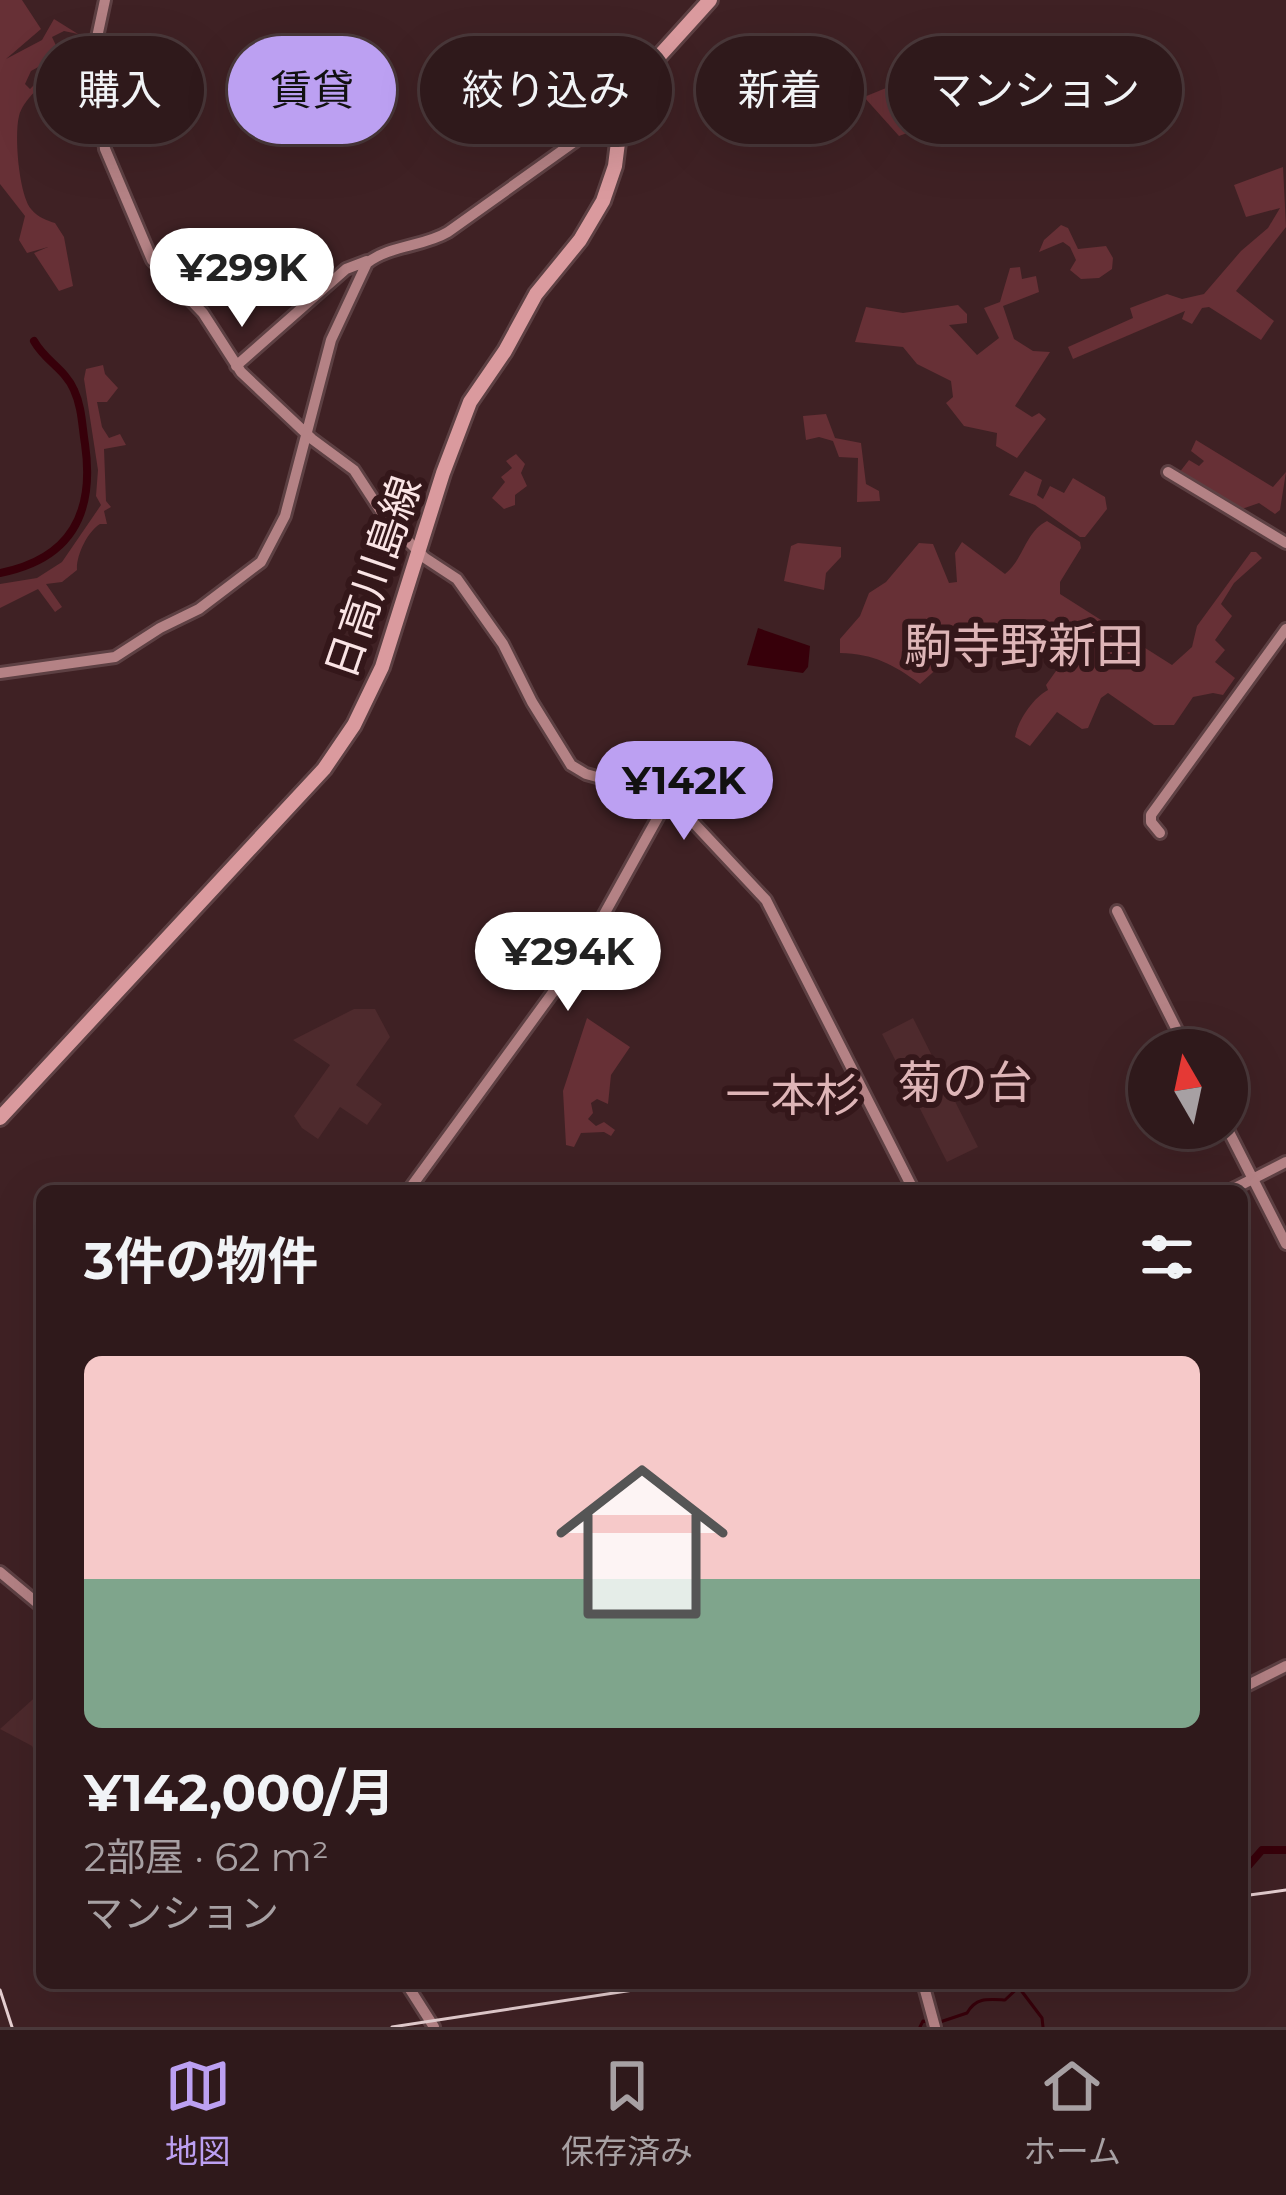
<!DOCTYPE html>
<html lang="ja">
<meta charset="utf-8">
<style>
:root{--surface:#2f191b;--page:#3b2628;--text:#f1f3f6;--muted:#a7a0a3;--line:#4a383a;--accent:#bca0f2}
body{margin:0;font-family:Montserrat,"Noto Sans JP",sans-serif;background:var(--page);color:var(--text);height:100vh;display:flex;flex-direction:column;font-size:45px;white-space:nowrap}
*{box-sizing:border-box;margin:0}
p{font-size:39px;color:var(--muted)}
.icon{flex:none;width:66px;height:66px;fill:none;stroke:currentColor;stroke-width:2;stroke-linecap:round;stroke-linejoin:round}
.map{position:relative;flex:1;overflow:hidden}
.sheet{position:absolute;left:36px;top:1185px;width:1212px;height:804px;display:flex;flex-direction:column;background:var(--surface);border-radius:18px;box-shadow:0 12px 48px #0002,0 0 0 3px var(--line)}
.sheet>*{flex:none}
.top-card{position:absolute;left:36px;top:36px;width:1215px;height:108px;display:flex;gap:24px}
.needle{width:78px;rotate:351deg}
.controls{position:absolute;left:1128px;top:1029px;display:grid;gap:24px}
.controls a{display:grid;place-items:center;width:120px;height:120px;border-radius:50%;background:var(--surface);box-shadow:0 12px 48px #0002,0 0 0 3px var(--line);font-size:60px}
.price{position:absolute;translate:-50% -102px;padding:0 27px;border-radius:42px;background:#fff;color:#222;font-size:39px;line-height:78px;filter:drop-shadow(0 3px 6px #0008)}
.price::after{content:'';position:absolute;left:50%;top:72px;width:36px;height:27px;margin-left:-18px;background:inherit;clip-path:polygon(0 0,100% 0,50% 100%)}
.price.on{background:var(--accent);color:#111}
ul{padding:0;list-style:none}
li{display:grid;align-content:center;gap:24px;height:636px;padding:0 48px}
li+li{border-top:3px solid var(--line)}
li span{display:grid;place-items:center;height:372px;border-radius:18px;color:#555}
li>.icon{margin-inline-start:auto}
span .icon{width:216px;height:216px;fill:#fffc;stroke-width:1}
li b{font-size:51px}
h2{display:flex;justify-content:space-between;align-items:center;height:144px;padding:0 48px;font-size:51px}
.chip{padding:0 42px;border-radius:54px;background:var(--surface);box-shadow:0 12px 48px #0002,0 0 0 3px var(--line);font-size:42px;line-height:108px}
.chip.on{background:var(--accent);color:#111}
.tabs{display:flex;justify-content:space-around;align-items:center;height:168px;border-top:3px solid var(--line);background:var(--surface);font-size:33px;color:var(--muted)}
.tabs a{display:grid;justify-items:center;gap:6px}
.tabs .on{color:var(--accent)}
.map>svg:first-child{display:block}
.built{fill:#4e2a2d}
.green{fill:#673036}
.water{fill:#37000a}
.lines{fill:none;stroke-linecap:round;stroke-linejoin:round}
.stream{stroke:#37000a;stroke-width:3}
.river{stroke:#37000a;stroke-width:8}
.secondary-casing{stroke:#5d4043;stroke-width:16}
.primary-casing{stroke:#5d4043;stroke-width:20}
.secondary{stroke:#b48285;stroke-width:10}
.primary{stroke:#da9a9e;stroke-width:14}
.rail{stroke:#e4cdcf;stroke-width:3}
.labels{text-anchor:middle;stroke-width:12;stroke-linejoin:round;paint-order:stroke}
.street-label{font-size:42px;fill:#fae4e5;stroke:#34171a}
.neighbourhood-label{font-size:45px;fill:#deb5b7;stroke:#34171a}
.quarter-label{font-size:48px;fill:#deb5b7;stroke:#34171a}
</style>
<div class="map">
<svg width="1286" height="2027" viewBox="0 0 1286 2027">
<rect width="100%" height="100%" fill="#3f2124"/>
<path class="built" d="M354,1009h21l15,28 -34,48 26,19 -15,21 -27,-18 -22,32 -16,-11 -8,-12 36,-51 -37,-25z
M913,1018l65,129 -31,15 -65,-128z
M42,1691v76l-10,-21 -32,-17z"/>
<path class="green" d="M0,0h22l19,29 -35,30 36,-19 12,-21 24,15 -14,-3 -12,6 16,34h-9l-8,-11 -20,11 -6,13 5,5 14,-14 12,-2c-12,9 -33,27 -37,43 -5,20 0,78 12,93 6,8 17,12 24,14l9,14 9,49 -14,5 -25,-38 14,-6 -21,6 -8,-13 6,-24 -25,-32z
M891,86l12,31 31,-11 -13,36 -3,-13 -19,7 -35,-39z
M1283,167l3,60 -50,64 38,30 -13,19 -52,-33 -7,1 -10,16 -10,-5 3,-8 -112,48 -5,-12 65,-29 -3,-10 37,-14 15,5 22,-5 37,-43 27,-23 12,-20 -34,9 -12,-32z
M1061,225l7,3 10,21 28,-3 7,12 -1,11 -13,9 -18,1 -11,-9 6,-10 -6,-13 -7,-5 -24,10 5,-12z
M1020,267l2,12 14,-3 3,16 -36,14 11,33 19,12 17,1 -35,54 17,11 7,-4 7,6 -29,39 -21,-12 1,-13 -33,-7 -18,-23 7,-6 -2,-16 -34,-17 -14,-17 -48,-5 11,-35 37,6 55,-8 9,9v9l-18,2 28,30 22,-17 -15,-30 16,-6 10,-34z
M103,365l2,9 13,14 -11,14h-10l5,25 7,11 11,-4 6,11 -22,4 2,52 5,6 -7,4 3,13h-7c-13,8 -24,32 -23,46l-15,12 -16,2 16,23 -7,5 -17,-23 -38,19v-24l37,-6 25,-16 39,-57 -5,-9 2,-26 -14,-91 2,-10z
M826,414l9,24 26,5 5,41 13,7 1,10 -23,1 1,-44 -19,-1 -6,-16 -14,-4 -13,3 -3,-24z
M1196,440l77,47 13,-15 -6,38 -5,4 -16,-11 -20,7 -60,-37 10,-13 10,6 5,-5 -13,-10z
M516,454l9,10 -4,9 6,13 -12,9v10l-11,4 -12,-11 13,-16 -4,-5 11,-9 -6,-7z
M1025,471l17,9 -5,15 6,4 7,-13 14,7 9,-15 32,19 2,12 -22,28h-5l-45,-32 -26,-10z
M1047,521l33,21 1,6 -21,34v12l112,71 20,-18 5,-21 54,-74h5l6,6 -28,25 -13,21 11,12 -17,24 10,10 -10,12 20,16 -12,17 -10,-2 -20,4 -19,28h-20l-46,-32 -7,5 -13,30 -6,1 -25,-17 -27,34 -15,-9c3,-17 18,-39 33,-47l-2,-5 20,-28 -23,-13 -6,-11 -8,2 -11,13 -24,-1 -12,8 -17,-12 -45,41c-27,-20 -46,-30 -80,-31v-14l20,-23 9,-23 17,-11 33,-39 14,1 16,39 8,-1 -2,-29 7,-11 43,32c19,-15 20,-42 42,-53z
M798,543l43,4v10l-15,16 -2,17 -40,-9 7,-35z
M587,1018l43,29 -19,28 -3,29 -11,-5 -6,4 2,10 -5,6 8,7 8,-4 11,8 -4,6 -7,-4 -23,1 -7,14 -8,-2 -3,-54z"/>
<path class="water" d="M758,628l52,18 -2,21 -5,6 -56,-8z"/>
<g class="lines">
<path class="stream" d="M1020,1989l22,29 1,9
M940,2022l27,-9c9,-16 21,-14 38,-13l18,-17
M920,2027l3,-6 8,2"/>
<path class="river" d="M0,573c71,-14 95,-60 85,-129 -3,-18 -3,-37 -11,-54 -9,-21 -29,-29 -40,-49
M1242,1873l20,-23h24"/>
<defs>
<path id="secondary" d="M105,0l-9,42 9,107 47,111 51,53 38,59 71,67 42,31 32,49 39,39 32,21 46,65 29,58 39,63 15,9 66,18 24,12 90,96 148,291
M236,366l110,-97 21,-8
M1168,472l118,71
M0,673l115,-16 45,-29 39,-19 62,-47 24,-46 46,-176 36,-77c23,-18 56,-16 81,-31l150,-107 23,-25
M1160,833l-9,-11v-7l135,-186
M1117,911l70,139
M1227,1128l59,116
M408,1191l178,-244 82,-148
M1229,1191l57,-29
M0,1572l42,35
M1242,1688l44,-22
M406,1983l28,44
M923,1983l12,44"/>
<path id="primary" d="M0,1118l324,-349 30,-44 28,-58 61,-194 27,-71 35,-51 31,-57 44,-54 23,-39 12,-35 9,-71 86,-95"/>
</defs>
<use href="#secondary" class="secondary-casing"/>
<use href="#primary" class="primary-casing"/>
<use href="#secondary" class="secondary"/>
<use href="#primary" class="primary"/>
<path class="rail" d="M1242,1896l44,-6
M0,1990l12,37
M392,2027l287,-44"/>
</g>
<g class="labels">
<g class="street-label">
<text transform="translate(373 577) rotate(-71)" y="15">日高川島線</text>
</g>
<g class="neighbourhood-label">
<text x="965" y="1098">菊の台</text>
<text x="793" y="1111">一本杉</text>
</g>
<g class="quarter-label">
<text x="1024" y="663">駒寺野新田</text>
</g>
</g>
</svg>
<div class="controls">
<a><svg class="needle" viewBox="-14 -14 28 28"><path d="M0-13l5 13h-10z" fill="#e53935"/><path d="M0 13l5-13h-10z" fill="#a7a0a3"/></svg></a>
</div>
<b class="price" style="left:242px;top:330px">¥299K</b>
<b class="price on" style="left:684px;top:843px">¥142K</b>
<b class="price" style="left:568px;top:1014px">¥294K</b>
<div class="top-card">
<a class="chip">購入</a>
<a class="chip on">賃貸</a>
<a class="chip">絞り込み</a>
<a class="chip">新着</a>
<a class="chip">マンション</a>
</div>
<section class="sheet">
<h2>3件の物件<svg class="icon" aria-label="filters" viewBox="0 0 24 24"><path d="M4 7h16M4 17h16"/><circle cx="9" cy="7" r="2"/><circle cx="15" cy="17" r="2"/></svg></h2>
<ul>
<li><span style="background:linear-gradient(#f6c9c9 60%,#7fa58c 0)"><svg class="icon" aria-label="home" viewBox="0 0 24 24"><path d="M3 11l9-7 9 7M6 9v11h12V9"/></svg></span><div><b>¥142,000/月</b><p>2部屋 · 62 m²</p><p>マンション</p></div></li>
</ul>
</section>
</div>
<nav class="tabs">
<a class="on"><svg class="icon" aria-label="map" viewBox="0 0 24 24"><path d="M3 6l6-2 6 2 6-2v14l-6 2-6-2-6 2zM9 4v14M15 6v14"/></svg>地図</a>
<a><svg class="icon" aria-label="saved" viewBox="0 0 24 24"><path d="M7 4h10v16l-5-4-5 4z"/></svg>保存済み</a>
<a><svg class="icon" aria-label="home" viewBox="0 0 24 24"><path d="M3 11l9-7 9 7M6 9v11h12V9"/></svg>ホーム</a>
</nav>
